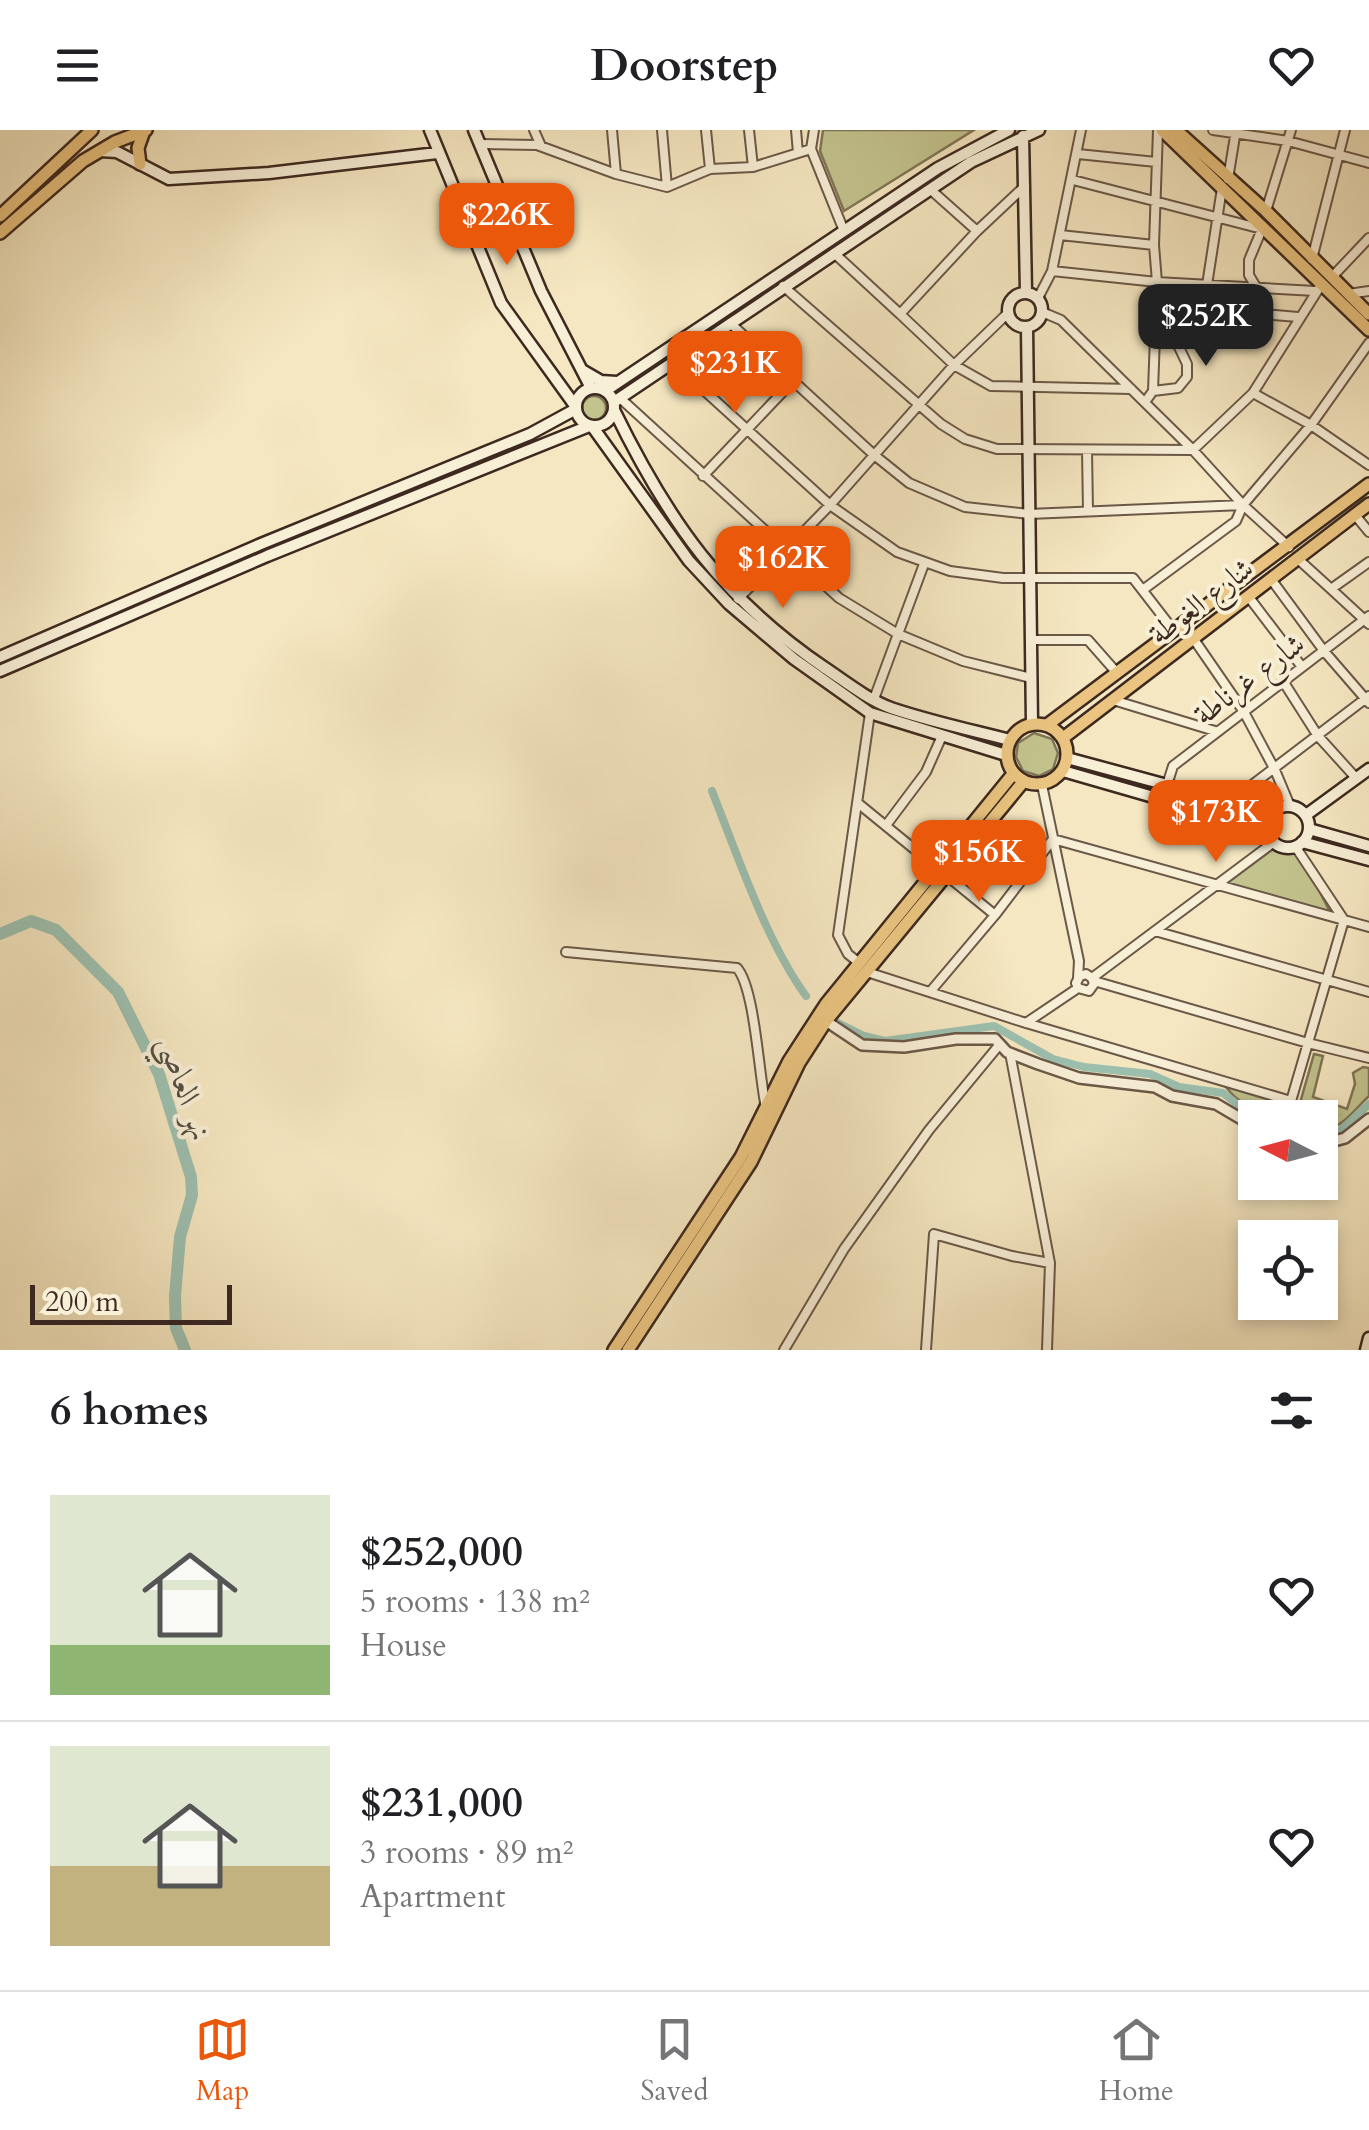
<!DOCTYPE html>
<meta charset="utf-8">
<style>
:root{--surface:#fff;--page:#f2f2f2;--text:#202124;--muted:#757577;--line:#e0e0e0;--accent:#ea580c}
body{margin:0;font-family:Cardo,Amiri,serif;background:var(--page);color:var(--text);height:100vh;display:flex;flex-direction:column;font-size:38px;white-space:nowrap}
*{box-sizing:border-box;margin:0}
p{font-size:32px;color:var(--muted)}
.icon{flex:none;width:55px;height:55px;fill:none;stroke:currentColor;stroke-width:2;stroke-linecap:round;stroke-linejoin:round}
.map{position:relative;height:1220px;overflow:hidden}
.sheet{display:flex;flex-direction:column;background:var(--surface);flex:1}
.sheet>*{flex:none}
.needle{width:65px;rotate:276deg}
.buttons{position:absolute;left:1238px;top:970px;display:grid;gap:20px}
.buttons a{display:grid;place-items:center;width:100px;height:100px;border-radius:0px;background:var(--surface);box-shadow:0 5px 15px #0003;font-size:50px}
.scale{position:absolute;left:30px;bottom:25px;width:202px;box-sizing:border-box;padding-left:10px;border:5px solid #3d291f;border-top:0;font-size:28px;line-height:35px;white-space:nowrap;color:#3d291f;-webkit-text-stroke:8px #f8efd7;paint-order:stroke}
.price{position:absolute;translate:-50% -85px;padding:0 22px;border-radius:20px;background:var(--accent);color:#fff;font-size:32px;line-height:65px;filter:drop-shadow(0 2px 5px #0008)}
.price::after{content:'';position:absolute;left:50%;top:60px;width:30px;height:22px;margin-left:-15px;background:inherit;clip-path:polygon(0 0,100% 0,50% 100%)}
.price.current{background:#222;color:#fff}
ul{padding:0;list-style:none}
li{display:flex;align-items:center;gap:30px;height:250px;padding:0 50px}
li+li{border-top:2px solid var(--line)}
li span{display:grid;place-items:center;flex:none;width:280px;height:200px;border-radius:0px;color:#555}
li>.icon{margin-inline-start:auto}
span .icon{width:120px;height:120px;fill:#fffc;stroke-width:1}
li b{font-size:42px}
h2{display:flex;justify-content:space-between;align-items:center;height:120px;padding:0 50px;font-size:42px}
header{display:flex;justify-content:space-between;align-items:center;height:130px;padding:0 50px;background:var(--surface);font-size:45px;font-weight:600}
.tab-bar{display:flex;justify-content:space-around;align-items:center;height:140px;border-top:2px solid var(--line);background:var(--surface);font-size:28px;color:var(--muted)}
.tab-bar a{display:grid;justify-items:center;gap:5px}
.tab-bar .current{color:var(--accent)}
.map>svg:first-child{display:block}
.green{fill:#c3c38e;stroke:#807656;stroke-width:2.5}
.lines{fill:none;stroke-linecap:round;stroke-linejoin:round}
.canal{stroke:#9dc0b0;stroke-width:8}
.river{stroke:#9dc0b0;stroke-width:12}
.minor-casing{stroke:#6b5848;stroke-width:12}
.tertiary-casing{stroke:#6b5848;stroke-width:14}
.secondary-casing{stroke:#3d291f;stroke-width:15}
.primary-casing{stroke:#3d291f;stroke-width:16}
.minor{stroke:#f8efd7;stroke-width:8}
.tertiary{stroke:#f8efd7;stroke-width:9}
.secondary{stroke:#f8efd7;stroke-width:10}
.primary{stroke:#eac480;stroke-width:11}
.labels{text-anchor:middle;stroke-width:8;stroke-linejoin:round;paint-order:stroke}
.street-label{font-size:30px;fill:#3d291f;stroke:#f8efd7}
.water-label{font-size:32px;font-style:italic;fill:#554f43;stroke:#f8efd7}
</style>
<header><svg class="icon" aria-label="menu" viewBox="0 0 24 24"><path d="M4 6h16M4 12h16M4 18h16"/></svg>Doorstep<svg class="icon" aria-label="heart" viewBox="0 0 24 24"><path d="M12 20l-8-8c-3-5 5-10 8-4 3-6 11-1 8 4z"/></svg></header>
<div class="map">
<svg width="1369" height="1220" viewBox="0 0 1369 1220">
<rect width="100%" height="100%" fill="#f5e7c1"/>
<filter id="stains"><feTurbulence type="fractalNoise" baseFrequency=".002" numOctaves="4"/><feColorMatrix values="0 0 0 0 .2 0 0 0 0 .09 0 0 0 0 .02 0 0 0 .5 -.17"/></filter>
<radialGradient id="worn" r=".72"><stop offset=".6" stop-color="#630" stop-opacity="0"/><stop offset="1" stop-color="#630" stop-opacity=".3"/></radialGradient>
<path class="green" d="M823,0h151l-130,81 -24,-60z
M582 278a12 12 0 1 1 24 0a12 12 0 1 1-24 0Z
M1034,603l18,6 6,14 -5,16 -14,7 -16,-5 -7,-14 2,-14z
M1273,719l11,4h16l30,59 -103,-29z
M1314,924l9,2 -10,41 34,12 8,-25 -2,-11 10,-6 6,1v28c-16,15 -26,32 -49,36v-14c-39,-1 -69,1 -95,-32l44,10 12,13 17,1z"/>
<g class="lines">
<path class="canal" d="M712,661c25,63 54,150 94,205
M838,893l26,13 21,5 109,-15 59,33 31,8 66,7 29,13 44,6 20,16 17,9
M1320,1006l19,-4 30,-28"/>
<path class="river" d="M0,804l31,-13 25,9 62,62 41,82 32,103 1,18 -12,42 -5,59 1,32 9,22"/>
<defs>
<path id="minor" d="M534,0l7,16
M612,0l4,44
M662,0l5,57
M706,0l4,39
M749,0l4,37
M796,0l2,23
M814,0l-3,19 33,82
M1213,0l75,11 81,22
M481,14l56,1 79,29 51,13 43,-18 43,-2 58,-18
M1078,24l78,8
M1228,49l8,-49
M1073,50l189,49 -13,31v15l7,12 -5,26 47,4
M1025,56l-48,45 -77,83 54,51 37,21 140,3
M931,60l46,41
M1266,81l25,-81
M1060,105l94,10
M834,123l66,61
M1312,129l33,-129
M1052,141l105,11 158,9
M1332,147l37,-39
M1207,155l15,-97
M1321,155l-68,108 58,32 58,40
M783,156l158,138 24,15 32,10 196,1 -132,-130 -19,-8
M1348,164l21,-3
M1038,168l14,-27 29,-141
M730,193l143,131 36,29 56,24 64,7 214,-9 68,-80 58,-82
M674,233l156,142 67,47 53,19 53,7h130l41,53
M1153,261l25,-3 9,-11v-13l-9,-19 -24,-10
M1253,263l-60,57 50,55 46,42
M620,268l219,200 59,36 -24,65
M1145,272l8,-11 4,-109 -3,-37 4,-115
M1087,320l1,61
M703,346l91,-96
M1355,385l14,17
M1298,429l33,30 38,-27
M924,434l-26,70 65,27 68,17
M1271,449l53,72 45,52
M1144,459l92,-68 7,-16
M1331,459l38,35
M1248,466l54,71
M738,469l92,-94 124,-140 54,-52
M1193,508l51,74 31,58 15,36
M1031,510h57l29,33
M1283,551l35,55 38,42
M1113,570l102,31
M1042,655l37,176 -1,17
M1167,655l6,-19 196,-150
M859,674l136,111
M1227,674l142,-108
M887,694l39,-52 16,-36
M1155,801l214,61
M566,822l171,16c18,20 22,109 29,140
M858,832l-10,-8 -10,-19 32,-222
M867,842l159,51 265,78 17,-58 61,15
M1092,848l182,-136
M1094,851l214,62 36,-123 -49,-74
M930,862l65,-77 58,-76 316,88
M1026,893l52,-35 11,3 5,-7 -2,-6 -6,-4 -6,2 -4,7 2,5
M1010,923l40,210 -3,87
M784,1220l60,-101 85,-119 71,-86
M926,1220l8,-116 78,22 38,7"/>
<path id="tertiary" d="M826,891l36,24 42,2 52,-8h39l12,13 31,12 41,14 76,9 17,9 44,8 39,23
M1320,1015l25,-7 24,-19"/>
<path id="secondary" d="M430,0l71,173 75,104
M474,0l67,161 50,97
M1023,6l3,156
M100,21l17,1 52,27 100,-6 168,-20
M1008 180a17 17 0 1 1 34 0a17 17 0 1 1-34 0Z
M1027,197l5,397
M582,240l19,11 16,1
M576 277a19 19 0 1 1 38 0a19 19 0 1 1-38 0Z
M605,261l333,-223 71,-38
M614,272l357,-240 68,-32
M614,280c54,111 108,188 211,258 21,14 42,31 66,40 38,13 80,22 119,32
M592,296l97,135 40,43 65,55 76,54 136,42
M0,527l261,-113 269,-110 46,-25
M0,541l267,-115 322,-130
M1067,628l100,27 102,34
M1063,641l205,59
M1267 697a21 21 0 1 1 42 0a21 21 0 1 1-42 0Z
M1306,685l63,-46
M1309,699l60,17
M1302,712l67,18
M1366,1220l3,-12"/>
<path id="primary" d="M1162,0l207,200
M1176,0l90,81 103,103
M140,34l-2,-16 6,-17
M0,86l92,-86
M0,103l83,-72 32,-19 31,-12
M1007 624a30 30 0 1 1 60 0a30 30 0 1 1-60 0Z
M1047,595l322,-241
M1063,608l306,-234
M614,1220l127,-193 48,-96 37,-57 187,-230
M628,1220l123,-188 48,-99 27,-42 197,-239"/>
</defs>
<use href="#minor" class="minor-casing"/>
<use href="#tertiary" class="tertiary-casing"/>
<use href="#secondary" class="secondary-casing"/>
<use href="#primary" class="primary-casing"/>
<use href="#minor" class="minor"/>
<use href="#tertiary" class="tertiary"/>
<use href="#secondary" class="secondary"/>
<use href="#primary" class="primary"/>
</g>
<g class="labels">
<g class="street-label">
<text transform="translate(1201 471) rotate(-37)" y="10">شارع الغوطة</text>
<text transform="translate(1249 549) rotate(-37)" y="10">شارع غرناطة</text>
</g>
<g class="water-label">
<text transform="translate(186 958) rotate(71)" y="11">نهر العاصي</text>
</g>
</g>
<rect width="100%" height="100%" filter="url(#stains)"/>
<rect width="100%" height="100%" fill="url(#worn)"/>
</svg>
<div class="buttons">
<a><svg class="needle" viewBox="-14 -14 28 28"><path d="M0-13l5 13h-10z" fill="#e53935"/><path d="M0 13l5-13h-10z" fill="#757577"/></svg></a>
<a><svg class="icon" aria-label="locate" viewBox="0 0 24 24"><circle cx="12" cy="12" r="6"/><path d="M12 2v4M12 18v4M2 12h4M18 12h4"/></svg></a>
</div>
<div class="scale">200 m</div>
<b class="price" style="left:507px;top:138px">$226K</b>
<b class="price current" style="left:1206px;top:239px">$252K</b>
<b class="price" style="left:735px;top:286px">$231K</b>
<b class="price" style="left:783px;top:481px">$162K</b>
<b class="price" style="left:1216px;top:735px">$173K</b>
<b class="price" style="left:979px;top:775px">$156K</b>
</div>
<section class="sheet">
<h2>6 homes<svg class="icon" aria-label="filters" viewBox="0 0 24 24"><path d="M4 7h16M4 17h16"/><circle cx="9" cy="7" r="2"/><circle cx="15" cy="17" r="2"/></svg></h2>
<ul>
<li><span style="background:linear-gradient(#dfe7d0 75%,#8fb573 0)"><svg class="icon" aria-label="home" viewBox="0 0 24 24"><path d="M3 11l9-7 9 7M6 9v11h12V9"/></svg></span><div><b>$252,000</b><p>5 rooms · 138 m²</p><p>House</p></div><svg class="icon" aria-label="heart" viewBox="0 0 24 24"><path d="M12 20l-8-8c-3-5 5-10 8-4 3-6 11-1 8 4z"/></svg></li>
<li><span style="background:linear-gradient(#dfe7d0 60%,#c2b280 0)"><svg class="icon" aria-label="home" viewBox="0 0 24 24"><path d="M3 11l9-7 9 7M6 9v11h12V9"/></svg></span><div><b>$231,000</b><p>3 rooms · 89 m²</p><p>Apartment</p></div><svg class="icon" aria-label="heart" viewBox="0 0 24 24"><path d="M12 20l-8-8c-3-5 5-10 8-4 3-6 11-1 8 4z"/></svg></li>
</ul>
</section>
<nav class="tab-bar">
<a class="current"><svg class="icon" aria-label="map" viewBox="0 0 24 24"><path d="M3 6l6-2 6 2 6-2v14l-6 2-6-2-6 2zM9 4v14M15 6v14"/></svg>Map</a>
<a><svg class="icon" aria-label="saved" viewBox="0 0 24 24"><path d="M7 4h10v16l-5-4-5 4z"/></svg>Saved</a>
<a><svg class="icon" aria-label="home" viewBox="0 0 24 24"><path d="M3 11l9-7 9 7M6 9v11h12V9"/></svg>Home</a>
</nav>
